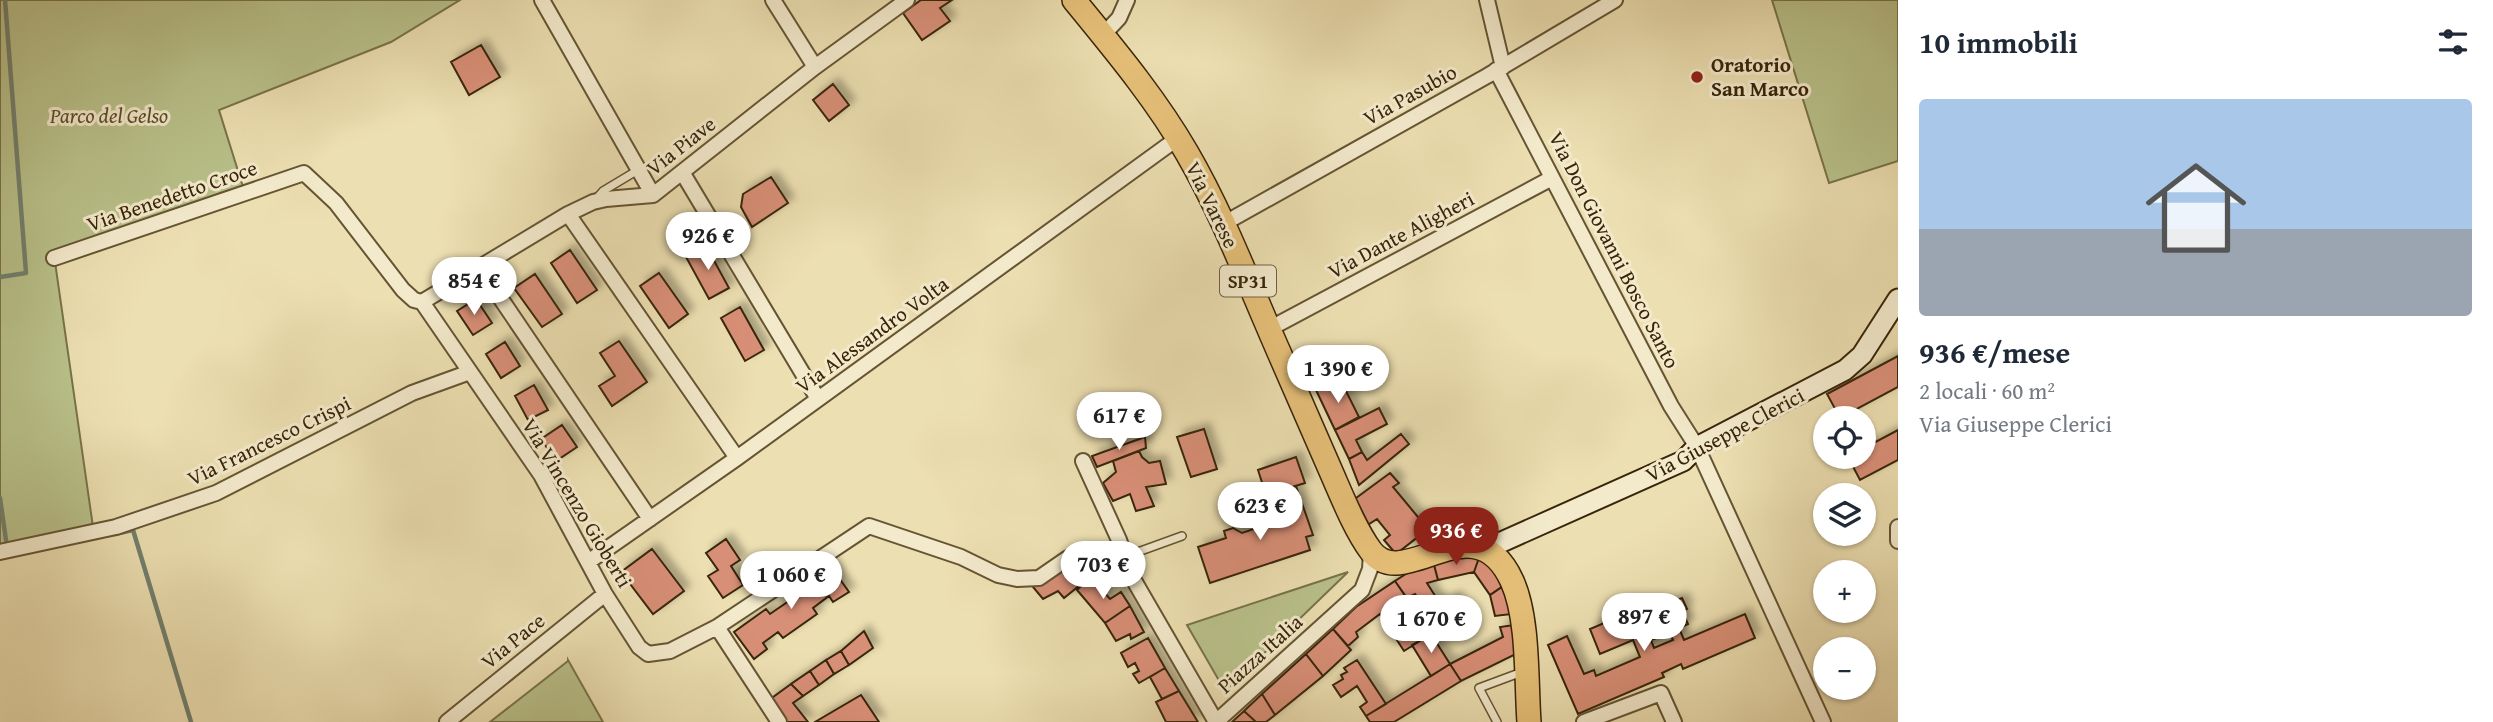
<!DOCTYPE html>
<html lang="it">
<meta charset="utf-8">
<style>
:root{--surface:#fff;--page:#f2f2f3;--text:#1f2937;--muted:#747a83;--line:#e0e1e3;--accent:#8f2418}
body{margin:0;font-family:"Gentium Book Plus",serif;background:var(--page);color:var(--text);height:100vh;display:flex;flex-direction:column;font-size:26px;white-space:nowrap}
*{box-sizing:border-box;margin:0}
p{font-size:23px;color:var(--muted)}
.icon{flex:none;width:38px;height:38px;fill:none;stroke:currentColor;stroke-width:2;stroke-linecap:round;stroke-linejoin:round}
.map{position:relative;flex:1;overflow:hidden}
.side{display:flex;flex-direction:column;background:var(--surface);width:595px}
.side>*{flex:none}
.controls{position:absolute;left:1813px;top:406px;display:grid;gap:14px}
.controls a{display:grid;place-items:center;width:63px;height:63px;border-radius:50%;background:var(--surface);box-shadow:0 2px 5px #0004;font-size:35px}
.price{position:absolute;translate:-50% -60px;padding:0 16px;border-radius:24px;background:#fff;color:#222;font-size:23px;line-height:46px;filter:drop-shadow(0 2px 4px #0008)}
.price::after{content:'';position:absolute;left:50%;top:42px;width:21px;height:16px;margin-left:-10px;background:inherit;clip-path:polygon(0 0,100% 0,50% 100%)}
.price.current{background:var(--accent);color:#fff}
ul{padding:0;list-style:none}
li{display:grid;align-content:center;gap:14px;height:371px;padding:0 21px}
li+li{border-top:2px solid var(--line)}
li span{display:grid;place-items:center;height:217px;border-radius:7px;color:#555}
li>.icon{margin-inline-start:auto}
span .icon{width:126px;height:126px;fill:#fffc;stroke-width:1}
li b{font-size:30px}
h2{display:flex;justify-content:space-between;align-items:center;height:84px;padding:0 21px;font-size:30px}
main{display:flex;flex:1;min-height:0}
.map>svg:first-child{display:block}
.green{fill:#b9c18a;stroke:#78734a;stroke-width:2}
.lines{fill:none;stroke-linecap:round;stroke-linejoin:round}
.stream{stroke:#72806e;stroke-width:4.5}
.building{fill:#d88f77;stroke:#382509;stroke-width:2;fill-rule:evenodd;filter:url(#shadow)}
.lane-casing{stroke:#655433;stroke-width:10}
.street-casing{stroke:#655433;stroke-width:18}
.secondary-casing{stroke:#382509;stroke-width:23}
.primary-casing{stroke:#382509;stroke-width:26}
.lane{stroke:#f3eacc;stroke-width:7}
.street{stroke:#f3eacc;stroke-width:14}
.secondary{stroke:#f3eacc;stroke-width:19}
.primary{stroke:#e6c078;stroke-width:23}
.poi-dot{fill:#8f2418;stroke:#f3eacc;stroke-width:2.5}
.labels{text-anchor:middle;stroke-width:6;stroke-linejoin:round;paint-order:stroke}
.shield{fill:#f3eacc;stroke:#706044;stroke-width:2}
.shield-label{font-size:19px;font-weight:bold;fill:#382509}
.poi-label{font-size:21px;font-weight:bold;fill:#382509;stroke:#f3eacc;text-anchor:start}
.street-label{font-size:21px;fill:#382509;stroke:#f3eacc}
.park-label{font-size:21px;font-style:italic;fill:#584c29;stroke:#f3eacc}
</style>
<main>
<div class="map">
<svg width="1898" height="722" viewBox="0 0 1898 722">
<defs>
<filter id="shadow"><feDropShadow dx="6" dy="-6" stdDeviation="3.5" flood-color="#0004"/></filter>
</defs>
<rect width="100%" height="100%" fill="#ecdfb1"/>
<filter id="stains"><feTurbulence type="fractalNoise" baseFrequency=".00286" numOctaves="4"/><feColorMatrix values="0 0 0 0 .2 0 0 0 0 .09 0 0 0 0 .02 0 0 0 .5 -.17"/></filter>
<radialGradient id="worn" r=".72"><stop offset=".6" stop-color="#630" stop-opacity="0"/><stop offset="1" stop-color="#630" stop-opacity=".3"/></radialGradient>
<path class="green" d="M0,0h460l-69,42 -172,68 25,80 -190,65 39,272 -93,19z
M1772,0h126v161l-69,22z
M1348,572l-123,119 -38,-66z
M568,660l35,62h-113l78,-61z"/>
<g class="lines">
<path class="stream" d="M0,277l26,-4 -21,-273
M0,498l7,49
M115,534l18,-4 58,192"/>
</g>
<path class="building" d="M921,0h31l-12,8 10,13 -28,19 -19,-27z
M481,45l19,32 -31,18 -18,-33z
M833,84l16,21 -20,16 -16,-21z
M771,177l17,26 -36,24 -11,-20 2,-13z
M706,246l23,42 -20,11 -23,-42z
M570,250l27,40 -20,13 -26,-40z
M659,273l29,41 -19,14 -29,-42z
M535,274l27,40 -20,13 -28,-39z
M476,299l16,24 -19,12 -16,-24z
M740,307l24,43 -19,11 -24,-43z
M619,341l28,41 -35,24 -13,-20 16,-10 -15,-23z
M505,342l15,24 -19,12 -15,-24z
M1898,356v31l-58,31 -13,-24z
M1341,381l18,36 -24,13 -19,-40z
M534,385l14,25 -20,10 -13,-24z
M1379,408l8,16 -31,16 6,12 -13,7 -14,-29z
M562,425l15,22 -21,14 -15,-22z
M1204,429l13,40 -26,8 -14,-40z
M1898,430v30l-38,20 -12,-23h16v-9z
M1401,434l8,10 -50,41 -10,-26 13,-7 5,8z
M1145,437l1,11 -49,19 -5,-11z
M1139,451l3,6 7,6 11,-2 6,23 -20,3 8,19 -18,5 -6,-17 -17,7 -10,-18 13,-11 -3,-11z
M1296,457l9,26 -39,12 -8,-25z
M1390,473l9,10 -6,4 35,42 -32,25 -12,-14 6,-5 -13,-16 -11,7 -14,-25z
M1296,486l17,49 -7,2 4,13 -100,33 -12,-36 28,-9 -2,-7 9,-3 9,5 21,-7 -5,-13 35,-12 -5,-13z
M726,539l14,21 -9,6 12,19 -20,13 -15,-22 10,-6 -12,-17z
M652,549l32,42 -31,23 -32,-42z
M1480,555l-6,17 -36,8 -5,-19z
M1480,555l26,29 -16,11 -16,-23z
M1433,561l5,19 -11,3 14,22 14,-8 10,20 -25,11 -25,-34 -8,4 -12,-17 28,-18z
M1077,563l13,14 -26,21 -6,-7 -15,8 -10,-12 31,-21z
M829,564l20,28 -16,10 -4,-6 -16,12 4,6 -34,24 -5,-6 -15,11 4,6 -13,10 -20,-27 32,-23 4,5 29,-20 -4,-5z
M1090,577l20,22 11,-7 9,14 -25,17 -28,-33z
M1395,581l36,53 -27,17 -24,-37 -24,18 2,5 -10,9 -15,-17 23,-22z
M1506,584l6,30 -17,2 -5,-21z
M1682,598l5,11 -5,2 6,13 -9,4 5,12 61,-26 10,24 -72,31 -2,-5 -19,9 2,4 -86,37 -30,-69 19,-9 17,38 10,-4 2,6 44,-19 -7,-17 -33,14 -10,-25 33,-14 2,7zM1670,633l3,7 -19,8 -3,-8z
M1130,606l14,26 -13,7 -1,-5 -14,7 -11,-18z
M1514,625l6,27 -59,29 -11,-17 53,-27 -3,-10z
M1333,629l18,21 -28,26 -17,-22z
M864,631l9,17 -24,17 -8,-14z
M1431,634l19,30 -19,12 -19,-31z
M1148,638l17,30 -26,15 -6,-9 6,-3 -4,-8 -7,4 -7,-14z
M841,651l8,14 -15,9 -8,-14z
M1306,654l17,22 -48,39 -13,-21z
M826,660l8,14 -15,11 -9,-14z
M1357,660l29,44 -20,12 -6,-9 7,-5 -10,-16 -16,11 -8,-12 10,-6 -2,-4 6,-3 -3,-4z
M1450,664l11,17 -67,41h-24l-4,-6z
M1165,668l14,23 -17,8 -12,-22z
M810,671l9,14 -16,11 -12,-12z
M791,684l12,12 -10,7 15,19h-23l-16,-22z
M1179,691l19,31h-32l-10,-20z
M1262,694l13,21 -9,7h-10l-12,-11z
M861,695l18,27h-64z
M1244,711l12,11h-24z"/>
<g class="lines">
<defs>
<path id="lane" d="M596,199l7,-8 35,-21
M1124,557l58,-21
M1497,722l-18,-34 43,-16"/>
<path id="street" d="M542,0l111,195
M773,0l42,67
M1487,0l16,67
M1103,35l16,-17 8,-18
M1496,70l175,336 26,41 126,275
M682,172l136,227
M568,214l169,244
M1223,224l264,-148 128,-76
M54,258l250,-85 32,30 67,87 11,10 8,2 119,173 64,119 34,53 9,7 22,-3 47,-24 152,-101 92,31 37,18 19,4 22,-1 29,-20 28,1 36,18 84,145
M480,268l170,251
M422,302l146,-88 25,-12 13,-3 47,-4 162,-128 92,-67
M1269,329l283,-151
M1083,461l36,79 13,37
M1898,527v14
M0,552l116,-25 100,-34 196,-100 58,-21
M588,562l149,-104 441,-320
M717,627l62,95
M447,722l158,-128
M1216,722l146,-132 8,-21 1,-17
M1584,722l77,-29 13,29"/>
<path id="secondary" d="M1486,549l197,-88 14,-14 148,-77 17,-15 36,-56"/>
<path id="primary" d="M1074,0c40,49 82,99 113,153 36,62 62,131 91,197 18,42 37,84 55,126 10,23 23,55 38,75 33,44 103,-53 141,30 17,37 14,100 17,141"/>
</defs>
<use href="#lane" class="lane-casing"/>
<use href="#street" class="street-casing"/>
<use href="#secondary" class="secondary-casing"/>
<use href="#primary" class="primary-casing"/>
<use href="#lane" class="lane"/>
<use href="#street" class="street"/>
<use href="#secondary" class="secondary"/>
<use href="#primary" class="primary"/>
</g>
<circle class="poi-dot" cx="1697" cy="77" r="7"/>
<g class="labels">
<rect class="shield" x="1220" y="265.5" width="56" height="31" rx="5"/>
<g class="shield-label">
<text x="1248" y="288">SP31</text>
</g>
<g class="poi-label">
<text x="1711" y="72">Oratorio<tspan x="1711" dy="24">San Marco</tspan></text>
</g>
<g class="street-label">
<text transform="translate(1410 95) rotate(-29)" y="7">Via Pasubio</text>
<text transform="translate(681 146) rotate(-38)" y="7">Via Piave</text>
<text transform="translate(172 196) rotate(-19)" y="7">Via Benedetto Croce</text>
<text transform="translate(1212 205) rotate(64)" y="7">Via Varese</text>
<text transform="translate(1401 235) rotate(-28)" y="7">Via Dante Aligheri</text>
<text transform="translate(1614 250) rotate(63)" y="7">Via Don Giovanni Bosco Santo</text>
<text transform="translate(872 335) rotate(-36)" y="7">Via Alessandro Volta</text>
<text transform="translate(1725 435) rotate(-28)" y="7">Via Giuseppe Clerici</text>
<text transform="translate(269 441) rotate(-26)" y="7">Via Francesco Crispi</text>
<text transform="translate(577 503) rotate(59)" y="7">Via Vincenzo Gioberti</text>
<text transform="translate(513 641) rotate(-39)" y="7">Via Pace</text>
<text transform="translate(1260 654) rotate(-42)" y="7">Piazza Italia</text>
</g>
<g class="park-label">
<text x="109" y="123">Parco del Gelso</text>
</g>
</g>
<rect width="100%" height="100%" filter="url(#stains)"/>
<rect width="100%" height="100%" fill="url(#worn)"/>
</svg>
<div class="controls">
<a><svg class="icon" aria-label="locate" viewBox="0 0 24 24"><circle cx="12" cy="12" r="6"/><path d="M12 2v4M12 18v4M2 12h4M18 12h4"/></svg></a>
<a><svg class="icon" aria-label="layers" viewBox="0 0 24 24"><path d="M12 4l9 5-9 5-9-5zM3 14l9 5 9-5"/></svg></a>
<a>+</a>
<a>−</a>
</div>
<b class="price" style="left:708px;top:272px">926 €</b>
<b class="price" style="left:474px;top:317px">854 €</b>
<b class="price" style="left:1338px;top:405px">1 390 €</b>
<b class="price" style="left:1119px;top:452px">617 €</b>
<b class="price" style="left:1260px;top:542px">623 €</b>
<b class="price current" style="left:1456px;top:567px">936 €</b>
<b class="price" style="left:1103px;top:601px">703 €</b>
<b class="price" style="left:791px;top:611px">1 060 €</b>
<b class="price" style="left:1644px;top:653px">897 €</b>
<b class="price" style="left:1431px;top:655px">1 670 €</b>
</div>
<section class="side">
<h2>10 immobili<svg class="icon" aria-label="filters" viewBox="0 0 24 24"><path d="M4 7h16M4 17h16"/><circle cx="9" cy="7" r="2"/><circle cx="15" cy="17" r="2"/></svg></h2>
<ul>
<li><span style="background:linear-gradient(#a9c7e8 60%,#9aa5b1 0)"><svg class="icon" aria-label="home" viewBox="0 0 24 24"><path d="M3 11l9-7 9 7M6 9v11h12V9"/></svg></span><div><b>936 €/mese</b><p>2 locali · 60 m²</p><p>Via Giuseppe Clerici</p></div></li>
</ul>
</section>
</main>
